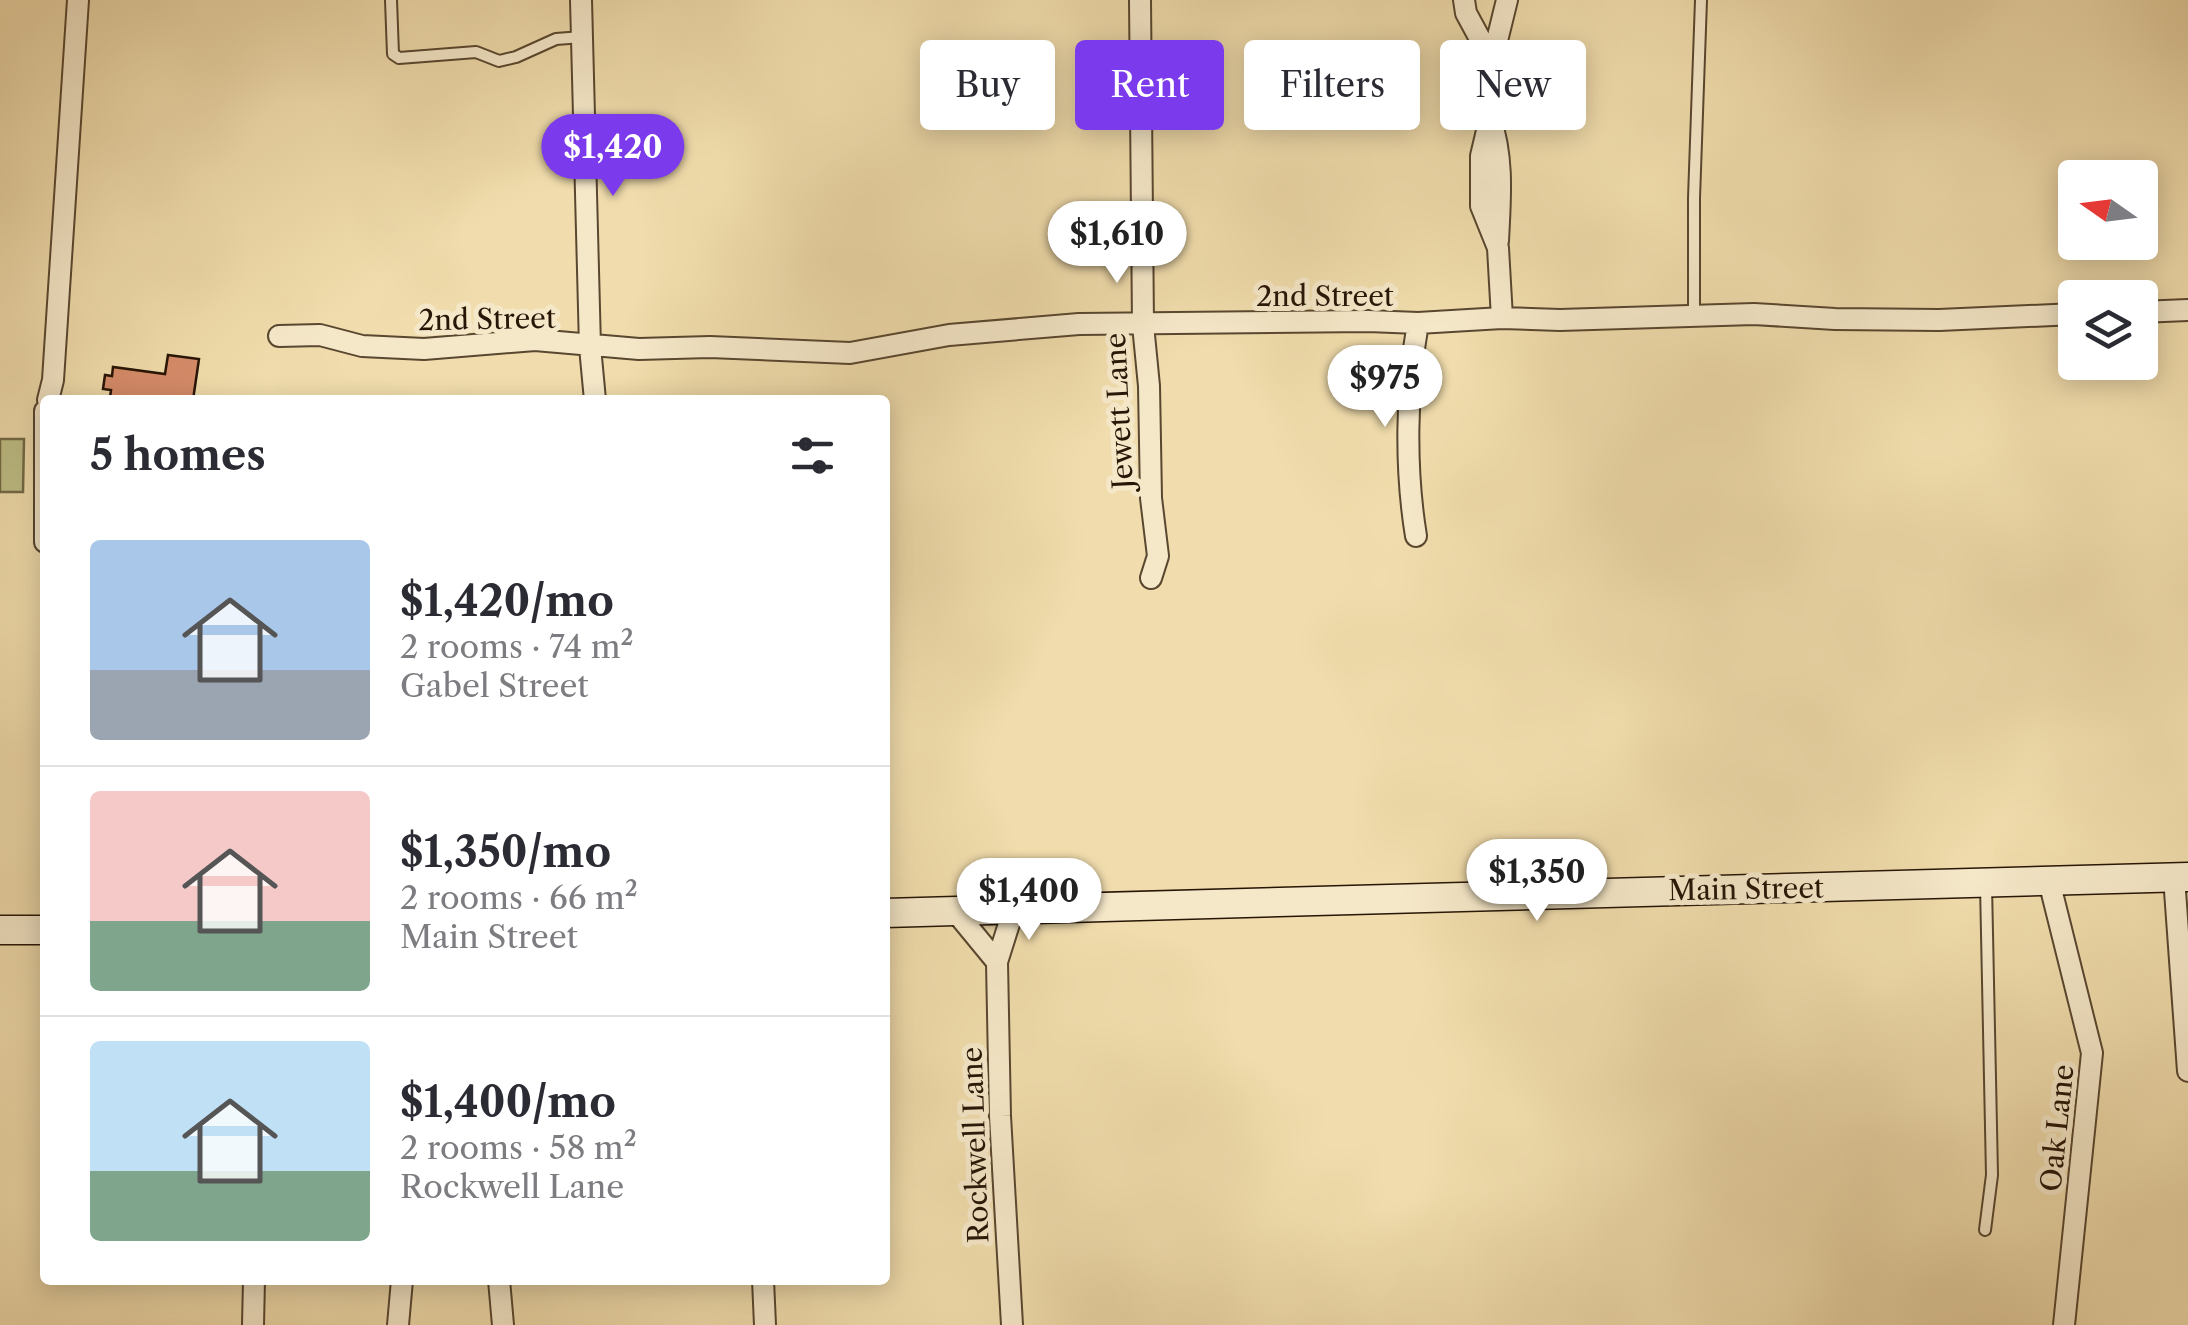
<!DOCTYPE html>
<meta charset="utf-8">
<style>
:root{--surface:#fff;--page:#f2f2f3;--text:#2b2b33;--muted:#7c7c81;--line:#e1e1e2;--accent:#7c3aed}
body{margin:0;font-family:"Libre Caslon Text",serif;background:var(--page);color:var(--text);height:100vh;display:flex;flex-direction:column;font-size:38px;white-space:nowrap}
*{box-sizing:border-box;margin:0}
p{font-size:32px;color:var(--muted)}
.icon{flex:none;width:55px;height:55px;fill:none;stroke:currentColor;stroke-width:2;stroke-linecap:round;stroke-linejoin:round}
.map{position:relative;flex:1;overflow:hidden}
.details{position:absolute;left:40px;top:395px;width:850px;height:890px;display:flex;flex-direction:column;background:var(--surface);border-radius:10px;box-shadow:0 5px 25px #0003}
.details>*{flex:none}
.guide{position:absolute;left:920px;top:40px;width:950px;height:90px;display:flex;gap:20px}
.needle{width:65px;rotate:284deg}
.buttons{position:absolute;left:2058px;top:160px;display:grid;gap:20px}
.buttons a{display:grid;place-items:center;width:100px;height:100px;border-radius:10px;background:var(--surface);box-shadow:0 5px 25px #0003;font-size:50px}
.price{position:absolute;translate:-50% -85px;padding:0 22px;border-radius:35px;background:#fff;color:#222;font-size:32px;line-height:65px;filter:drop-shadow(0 2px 5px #0008)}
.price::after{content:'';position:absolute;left:50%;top:60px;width:30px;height:22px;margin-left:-15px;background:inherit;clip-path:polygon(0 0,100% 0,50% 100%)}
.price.on{background:var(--accent);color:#fff}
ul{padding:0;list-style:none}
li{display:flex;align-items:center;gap:30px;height:250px;padding:0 50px}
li+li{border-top:2px solid var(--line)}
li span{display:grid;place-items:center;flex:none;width:280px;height:200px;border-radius:10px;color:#555}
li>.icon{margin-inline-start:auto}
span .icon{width:120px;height:120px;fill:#fffc;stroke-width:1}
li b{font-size:42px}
h2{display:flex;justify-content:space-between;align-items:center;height:120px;padding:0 50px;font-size:42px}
.pill{padding:0 35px;border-radius:10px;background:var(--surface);box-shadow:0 5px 25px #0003;font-size:35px;line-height:90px}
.pill.on{background:var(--accent);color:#fff}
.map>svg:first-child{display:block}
.green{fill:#bebf87;stroke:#726a46;stroke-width:2.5}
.building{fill:#d68c6a;stroke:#271506;stroke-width:2.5}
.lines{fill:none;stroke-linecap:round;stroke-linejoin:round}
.service-casing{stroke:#594730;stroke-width:14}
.minor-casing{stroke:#594730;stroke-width:24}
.secondary-casing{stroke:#271506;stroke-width:31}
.service{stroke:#f5e8c9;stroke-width:10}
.minor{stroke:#f5e8c9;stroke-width:20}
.secondary{stroke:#f5e8c9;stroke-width:28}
.labels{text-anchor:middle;stroke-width:10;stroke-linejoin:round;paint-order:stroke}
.street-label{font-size:28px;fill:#271506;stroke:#f5e8c9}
</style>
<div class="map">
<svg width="2188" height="1325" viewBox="0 0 2188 1325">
<rect width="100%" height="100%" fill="#f0dcac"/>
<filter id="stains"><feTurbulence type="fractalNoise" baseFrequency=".002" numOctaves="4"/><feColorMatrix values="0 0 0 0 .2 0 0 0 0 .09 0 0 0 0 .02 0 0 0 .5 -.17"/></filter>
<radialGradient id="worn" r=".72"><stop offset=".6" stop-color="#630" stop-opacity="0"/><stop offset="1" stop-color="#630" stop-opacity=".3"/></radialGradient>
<path class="green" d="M0,439h24l-1,53h-23z"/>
<path class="building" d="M168,355l31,4 -6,41h-71l-12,-2 1,-8 -8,-1 2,-14 7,1 1,-9 52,7z"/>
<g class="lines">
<defs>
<path id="service" d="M391,0l2,54 6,4 77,-6 23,9 17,-4 40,-18 26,-2
M1694,315v-117l7,-198
M1985,1230l7,-55 -6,-290"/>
<path id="minor" d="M581,0l9,347 5,53
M1140,0l3,325 6,61 2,112 7,58 -7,22
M1464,0l2,13 26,48
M1490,118c14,41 10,81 8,123
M2140,312l48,-2
M1502,318l-4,-70 -17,-42v-50l9,-38 2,-57 15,-61
M279,336l41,-1 42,11 62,3 111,-9 104,9 71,-2 140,6 99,-18 130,-11 289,-3 50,2 84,-5 58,2 194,-6 81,5 104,1 136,-6
M48,400l5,-20 25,-380
M45,411v131
M1416,536c-11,-67 -10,-146 2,-213
M2174,877l14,194
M2049,881l43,172 -28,272
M955,911l42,51 3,154 12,209
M997,962l17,-54
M499,1280l4,45
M763,1280l2,45
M253,1325l1,-45
M398,1325l4,-45"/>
<path id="secondary" d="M885,913l1303,-36
M0,930h45"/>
</defs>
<use href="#service" class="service-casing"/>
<use href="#minor" class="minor-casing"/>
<use href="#secondary" class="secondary-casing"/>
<use href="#service" class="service"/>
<use href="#minor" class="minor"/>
<use href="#secondary" class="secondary"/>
</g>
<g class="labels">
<g class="street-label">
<text x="1325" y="306">2nd Street</text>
<text transform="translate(487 319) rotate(-1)" y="10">2nd Street</text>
<text transform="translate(1119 411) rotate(-93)" y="10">Jewett Lane</text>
<text transform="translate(1746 889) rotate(-1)" y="10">Main Street</text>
<text transform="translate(2057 1128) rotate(-84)" y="10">Oak Lane</text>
<text transform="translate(975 1145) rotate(-92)" y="10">Rockwell Lane</text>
</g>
</g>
<rect width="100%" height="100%" filter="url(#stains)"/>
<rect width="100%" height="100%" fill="url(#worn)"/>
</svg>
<div class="buttons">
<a><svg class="needle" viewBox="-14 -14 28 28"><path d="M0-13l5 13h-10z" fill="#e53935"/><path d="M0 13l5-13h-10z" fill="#7c7c81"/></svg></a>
<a><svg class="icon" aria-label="layers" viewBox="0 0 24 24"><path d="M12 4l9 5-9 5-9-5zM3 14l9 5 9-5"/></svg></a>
</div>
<b class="price on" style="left:613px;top:199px">$1,420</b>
<b class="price" style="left:1117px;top:286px">$1,610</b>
<b class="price" style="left:1385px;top:430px">$975</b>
<b class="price" style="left:1537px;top:924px">$1,350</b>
<b class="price" style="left:1029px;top:943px">$1,400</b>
<div class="guide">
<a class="pill">Buy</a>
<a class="pill on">Rent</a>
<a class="pill">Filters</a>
<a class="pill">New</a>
</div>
<section class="details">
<h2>5 homes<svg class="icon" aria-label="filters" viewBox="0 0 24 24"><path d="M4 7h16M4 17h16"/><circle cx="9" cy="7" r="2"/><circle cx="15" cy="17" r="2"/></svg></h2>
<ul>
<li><span style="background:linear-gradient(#a9c7e8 65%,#9aa5b1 0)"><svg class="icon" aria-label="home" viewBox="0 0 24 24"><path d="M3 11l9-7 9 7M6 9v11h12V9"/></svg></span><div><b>$1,420/mo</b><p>2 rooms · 74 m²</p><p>Gabel Street</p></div></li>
<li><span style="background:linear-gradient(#f6c9c9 65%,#7fa58c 0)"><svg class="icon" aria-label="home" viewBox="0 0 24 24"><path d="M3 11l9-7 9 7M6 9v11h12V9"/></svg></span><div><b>$1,350/mo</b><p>2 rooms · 66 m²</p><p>Main Street</p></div></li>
<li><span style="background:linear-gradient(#bfe0f5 65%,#7fa58c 0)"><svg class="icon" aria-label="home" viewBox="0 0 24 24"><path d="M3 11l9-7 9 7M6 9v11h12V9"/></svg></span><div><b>$1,400/mo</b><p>2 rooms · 58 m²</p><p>Rockwell Lane</p></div></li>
</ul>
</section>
</div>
